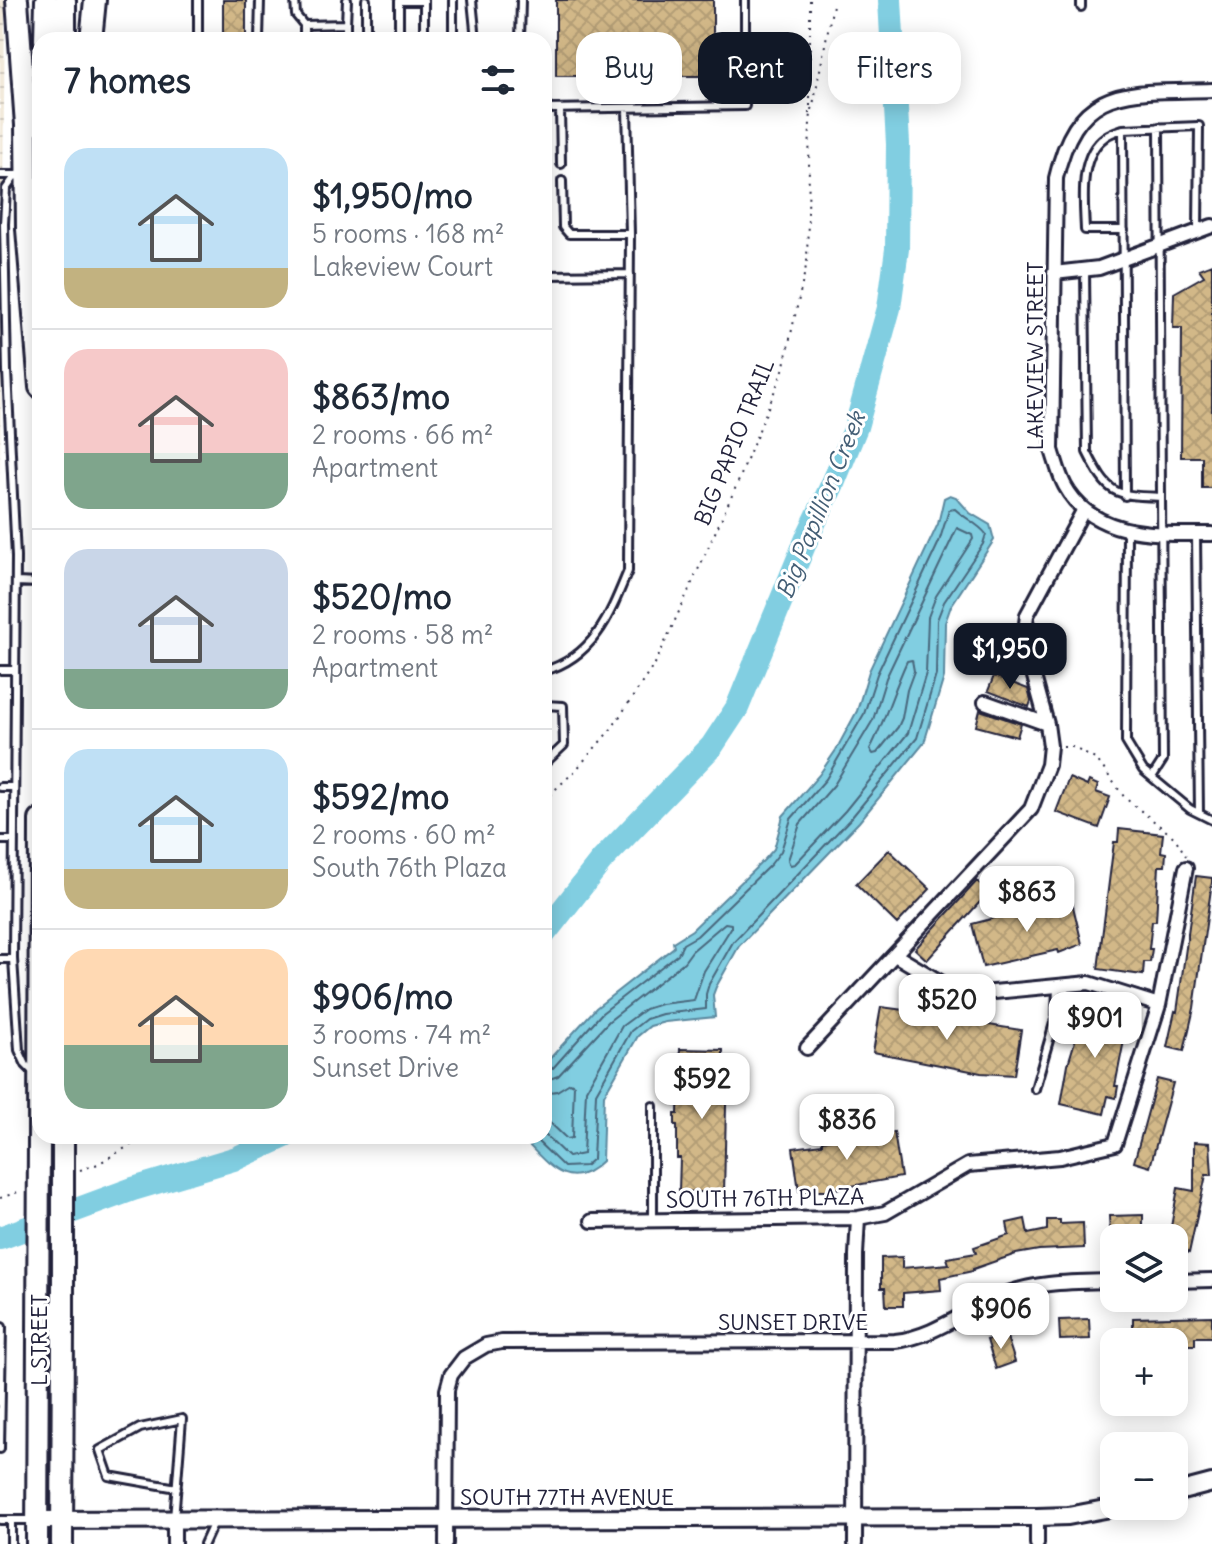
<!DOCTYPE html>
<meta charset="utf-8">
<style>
:root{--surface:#fff;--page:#f6f6f7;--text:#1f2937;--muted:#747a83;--line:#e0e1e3;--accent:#111827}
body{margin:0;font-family:Delius,sans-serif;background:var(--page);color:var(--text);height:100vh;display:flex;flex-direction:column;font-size:30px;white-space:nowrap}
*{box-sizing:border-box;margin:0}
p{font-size:26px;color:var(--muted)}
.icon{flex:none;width:44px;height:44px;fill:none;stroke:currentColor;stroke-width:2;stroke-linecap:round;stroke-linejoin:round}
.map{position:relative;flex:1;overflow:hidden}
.sheet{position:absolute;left:32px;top:32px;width:520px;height:1112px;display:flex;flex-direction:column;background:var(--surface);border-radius:24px;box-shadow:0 4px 20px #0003}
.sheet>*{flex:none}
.guide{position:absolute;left:576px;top:32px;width:516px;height:72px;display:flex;gap:16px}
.controls{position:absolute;left:1100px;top:1224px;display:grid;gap:16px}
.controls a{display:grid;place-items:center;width:88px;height:88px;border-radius:16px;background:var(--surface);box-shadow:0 4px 20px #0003;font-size:40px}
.price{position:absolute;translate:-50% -68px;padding:0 18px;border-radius:16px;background:#fff;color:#222;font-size:26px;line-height:52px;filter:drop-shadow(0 2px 4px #0008)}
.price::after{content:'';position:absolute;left:50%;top:48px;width:24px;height:18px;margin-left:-12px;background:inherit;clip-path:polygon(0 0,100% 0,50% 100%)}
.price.current{background:var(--accent);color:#fff}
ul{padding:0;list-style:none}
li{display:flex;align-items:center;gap:24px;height:200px;padding:0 32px}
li+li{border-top:2px solid var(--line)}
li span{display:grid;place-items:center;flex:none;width:224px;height:160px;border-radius:24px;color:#555}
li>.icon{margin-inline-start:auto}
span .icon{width:96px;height:96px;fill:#fffc;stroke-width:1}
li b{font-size:34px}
h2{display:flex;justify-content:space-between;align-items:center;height:96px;padding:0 32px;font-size:34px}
.chip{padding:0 28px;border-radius:24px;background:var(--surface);box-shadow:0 4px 20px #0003;font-size:28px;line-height:72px}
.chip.current{background:var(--accent);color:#fff}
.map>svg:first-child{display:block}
.industrial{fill:url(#industrial-grid)}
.water{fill:#81cee1;stroke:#5b899f;stroke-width:2}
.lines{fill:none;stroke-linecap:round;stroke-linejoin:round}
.shore{stroke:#48677d;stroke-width:2}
.river{stroke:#81cee1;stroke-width:24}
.building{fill:url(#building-cross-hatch);stroke:#22223b;stroke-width:2}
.service-casing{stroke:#22223b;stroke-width:12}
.minor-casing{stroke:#22223b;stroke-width:18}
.tertiary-casing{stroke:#22223b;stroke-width:22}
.primary-casing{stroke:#22223b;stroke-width:26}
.path{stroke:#22223b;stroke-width:2;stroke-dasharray:2 6;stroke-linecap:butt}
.service{stroke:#fff;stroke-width:6}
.minor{stroke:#fff;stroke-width:12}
.tertiary{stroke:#fff;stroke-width:16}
.primary{stroke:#fff;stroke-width:20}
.primary-bridge-casing{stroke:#22223b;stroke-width:26;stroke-linecap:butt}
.primary-bridge{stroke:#fff;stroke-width:20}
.labels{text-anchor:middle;stroke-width:6;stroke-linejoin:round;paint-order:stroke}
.street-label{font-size:22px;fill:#22223b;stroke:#fff}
.water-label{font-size:24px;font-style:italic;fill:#435e75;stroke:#fff}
</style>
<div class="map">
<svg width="1212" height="1544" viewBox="0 0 1212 1544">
<defs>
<pattern id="industrial-grid" width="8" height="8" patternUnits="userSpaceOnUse" patternTransform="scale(2)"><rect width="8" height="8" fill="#f2eadb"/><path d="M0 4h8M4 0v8" fill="none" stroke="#cfc8bd"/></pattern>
<pattern id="building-cross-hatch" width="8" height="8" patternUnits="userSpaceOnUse" patternTransform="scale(2)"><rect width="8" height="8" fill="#d2b888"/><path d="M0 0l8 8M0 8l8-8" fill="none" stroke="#b49e76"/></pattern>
</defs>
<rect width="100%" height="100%" fill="#fff"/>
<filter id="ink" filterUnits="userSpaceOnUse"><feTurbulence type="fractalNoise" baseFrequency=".0125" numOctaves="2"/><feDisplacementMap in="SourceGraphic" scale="16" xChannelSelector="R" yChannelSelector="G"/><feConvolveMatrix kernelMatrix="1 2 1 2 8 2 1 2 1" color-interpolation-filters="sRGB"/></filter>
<g filter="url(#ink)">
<path class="industrial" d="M0,0h4l1,5 -5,481z"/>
<path class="water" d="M950,495l6,2 14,16 20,12 4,15 -43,66 -6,17 -1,54 -20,66 -65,79 -120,124 -23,41 -3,8 2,22 -50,5 -15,4 -12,10 -34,59 -2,66c-35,35 -56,0 -82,-25h24v-71l52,-57 78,-61 -1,-5 19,-12 73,-71 9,-10 9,-33 36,-41 17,-25 21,-39 12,-40 69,-147 6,-26z"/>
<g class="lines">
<path class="shore" d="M957,528l15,7 1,4 -37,57 -8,21 -2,56 -18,60 -63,78 -50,53 -5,1 -2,-5 12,-36 34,-39 39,-65 13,-42z
M912,660l2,11 -7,19 -5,28 -4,9 -21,26 -4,1 -3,-5c15,-28 23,-58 37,-88z
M544,1081l14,-5 51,-55 75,-59 8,-11 33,-28 6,1v4l-27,43 -10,29 -33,4 -16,5 -23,17 -36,64 -3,64 -15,3 -24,-23
M544,1093l13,-2 13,-8 4,2 -2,53 -5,1 -23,-22
M532,1136l32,31 21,-1 8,-7 3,-66 35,-62 15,-12 16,-5 44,-5v-15l3,-10 24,-42 119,-125 65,-79 19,-63 1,-55 7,-18 39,-58 3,-10c-7,-10 -22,-16 -31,-25l-6,1 -10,32 -62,132 -13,40 -38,65 -35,40 -10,32 -10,13 -74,72 -14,8 -5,10 -76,59 -49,55 -9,3"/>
<path class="river" d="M544,934l58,-74 110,-114 25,-38 70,-170 27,-57 22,-54 33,-119 8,-59 1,-105 -8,-144
M0,1238l133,-49 104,-31 48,-22"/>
</g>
<path class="building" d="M223,0h23v40h-23z
M556,0h157v76h-157z
M1212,264v224h-10v-31h-21l1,-129h-9l1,-35 30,-17 -5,-7z
M994,676l34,13 3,12 -2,6 -41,-16z
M980,710l41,14 -4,13 -41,-11z
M1069,778l18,8 2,-5 9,4 -2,7 14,5 -11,31 -43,-16z
M1119,829l44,5 -2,18 5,1 -1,13h-6l-3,55h-4l-3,28h3l-2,13h-6l-1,13 -45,-6 16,-127h4z
M889,850l41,39 -33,35 -41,-40z
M1196,876l16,2v4l-18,126 -10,43 -17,-4 8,-36 2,1z
M977,881l12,11 -62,68 -12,-11z
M1072,902l10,42 -23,9 -1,-3 -75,17 -11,-43 72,-19 1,3z
M1087,1005l42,10 -14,71h3l-2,12 -8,-2 -4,18 -43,-10 7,-40 10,-33 3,1z
M881,1007l77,10 -1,3 64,10 -7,45 -33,-2 -108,-21z
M680,1049l43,1v13h4l-3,130 -45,-2 1,-33h-3v-33h-2v-11h3z
M1157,1079l16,4 -23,84 -16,-5z
M894,1132l7,45 -77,14h-25l-6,-43 29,-4v-3l32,-6 11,-2v4z
M1194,1142l16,1 2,32h-6l-17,78 -15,-4v-11h-5l9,-50 16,3z
M1143,1215v23l-33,-3 -1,-19z
M1025,1219l3,15 19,-4v-10h13v4l23,-1 1,25 -45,2 -23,4 -43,15v2l-33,7 1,12 -38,3v13h-17l-1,-18h-4v-30l21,-1v11l47,-4 -2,-6 29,-5 -2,-6 35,-12 -2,-12z
M1212,1316v21h-17v8h-13l-1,-3h-48v-24z
M1089,1319l1,20 -30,1 -1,-20z
M1006,1334l9,28 -19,7 -9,-29z"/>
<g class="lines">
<defs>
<path id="service" d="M295,0l1,15 8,10
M366,0v40
M424,0v40
M453,0v40
M472,0l4,40
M1081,7v-7
M346,24l1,-24
M198,40v-40
M259,40l1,-40
M304,40v-15l42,-1v16
M399,40v-39h25
M520,40l1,-40
M544,109l201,-3v-106
M560,109l1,55
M1159,127l2,370
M1123,129l76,-3 -1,104
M21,174l-5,1 -10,14 -2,35 3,147 9,186 -3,402 6,91 7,15 8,8
M0,175h16
M562,181l1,46 6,7h61
M1124,230h-39c-1,-28 -7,-74 20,-93 5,-4 12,-6 18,-8l2,367
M1085,270l2,182c22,44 27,43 74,45l2,263 -11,17
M544,275l86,-1
M1127,530l-1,212 17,28 47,39 22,11
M1196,534l3,279
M16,582l24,1
M0,670h15
M544,671c50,-14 66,-56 84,-100l2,-337 -3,-126
M544,705l19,1 1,39 -20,19
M0,787h14
M0,840h14
M0,959h13
M1035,1089l21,-73 1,-29
M653,1106v114
M0,1449l2,-122
M174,1519l8,-100 -42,9 -40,22 9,26 68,12
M0,1520h32
M11,1544v-24
M204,1544l10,-22"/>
<path id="minor" d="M1212,90c-82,3 -134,-9 -156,88l-4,272c4,12 7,25 13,36 29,53 95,48 147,48
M1054,273l45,-5 113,-42
M985,702l62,22
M895,955l67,40 127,-12 70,22
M807,1048l224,-239 17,-44 2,-19 -3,-22 -23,-84 3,-25 56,-104
M592,1221l266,-3 27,-5 83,-48 92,-8 55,-13 44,-139 27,-137
M1174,1281l38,-1
M1037,1517v27
M174,1544v-25
M446,1544l1,-154 4,-15 13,-17 22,-13 16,-3 393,-1c38,-4 68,-29 103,-44 37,-16 76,-15 116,-16
M855,1544l1,-289 2,-37"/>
<path id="tertiary" d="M1174,1493l38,-10
M37,1520l1000,-3 31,-1 53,-10"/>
<path id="primary" d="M17,0l9,125 1,104 13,158
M45,40l1,-40
M65,40v-40
M91,40l4,-40
M39,1140l1,-320
M37,1544l1,-208
M62,1544l1,-216"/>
</defs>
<use href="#service" class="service-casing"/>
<use href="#minor" class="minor-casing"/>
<use href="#tertiary" class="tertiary-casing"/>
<use href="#primary" class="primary-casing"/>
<path class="path" d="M810,0v114
M1063,747h9l25,13 28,38 50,40 11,18
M544,800l31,-29 37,-43 44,-66 83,-182 44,-110 24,-108 3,-142 24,-120
M80,1170l18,-6 48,-28
M0,1198l21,-7
M1133,1515l32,-8"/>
<use href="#service" class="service"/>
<use href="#minor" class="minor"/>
<use href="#tertiary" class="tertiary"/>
<use href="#primary" class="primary"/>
<defs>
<path id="primary-bridge" d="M63,1136v192
M38,1336l1,-196"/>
</defs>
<use href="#primary-bridge" class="primary-bridge-casing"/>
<use href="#primary-bridge" class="primary-bridge"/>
</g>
</g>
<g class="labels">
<g class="street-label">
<text transform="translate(1035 356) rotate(-90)" y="8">LAKEVIEW STREET</text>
<text transform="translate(734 442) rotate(-68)" y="8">BIG PAPIO TRAIL</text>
<text transform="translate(765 1198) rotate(-1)" y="8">SOUTH 76TH PLAZA</text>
<text x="793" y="1330">SUNSET DRIVE</text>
<text transform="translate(39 1340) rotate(-90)" y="8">L STREET</text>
<text x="567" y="1505">SOUTH 77TH AVENUE</text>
</g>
<g class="water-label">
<text transform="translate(821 505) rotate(-68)" y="8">Big Papillion Creek</text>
</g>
</g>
</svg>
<div class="controls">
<a><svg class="icon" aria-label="layers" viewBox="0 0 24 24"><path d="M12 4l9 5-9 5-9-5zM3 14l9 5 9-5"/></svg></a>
<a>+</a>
<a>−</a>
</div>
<b class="price current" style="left:1010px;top:691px">$1,950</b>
<b class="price" style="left:1027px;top:934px">$863</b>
<b class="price" style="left:947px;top:1042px">$520</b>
<b class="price" style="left:1095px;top:1060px">$901</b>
<b class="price" style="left:702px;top:1121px">$592</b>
<b class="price" style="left:847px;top:1162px">$836</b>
<b class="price" style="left:1001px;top:1351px">$906</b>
<div class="guide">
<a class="chip">Buy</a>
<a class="chip current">Rent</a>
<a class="chip">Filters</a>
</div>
<section class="sheet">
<h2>7 homes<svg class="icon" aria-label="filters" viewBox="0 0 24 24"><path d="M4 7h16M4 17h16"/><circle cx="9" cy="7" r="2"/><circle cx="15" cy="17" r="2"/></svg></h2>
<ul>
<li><span style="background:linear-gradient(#bfe0f5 75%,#c2b280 0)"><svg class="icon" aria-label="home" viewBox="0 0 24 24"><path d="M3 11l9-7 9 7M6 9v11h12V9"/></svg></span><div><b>$1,950/mo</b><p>5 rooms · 168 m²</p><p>Lakeview Court</p></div></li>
<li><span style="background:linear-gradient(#f6c9c9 65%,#7fa58c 0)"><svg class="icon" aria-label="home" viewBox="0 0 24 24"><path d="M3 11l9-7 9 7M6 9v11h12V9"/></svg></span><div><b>$863/mo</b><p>2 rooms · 66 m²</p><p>Apartment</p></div></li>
<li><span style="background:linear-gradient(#c9d6e8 75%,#7fa58c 0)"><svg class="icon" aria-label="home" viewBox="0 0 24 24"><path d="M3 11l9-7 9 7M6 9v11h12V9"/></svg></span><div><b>$520/mo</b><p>2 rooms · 58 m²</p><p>Apartment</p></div></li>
<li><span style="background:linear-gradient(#bfe0f5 75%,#c2b280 0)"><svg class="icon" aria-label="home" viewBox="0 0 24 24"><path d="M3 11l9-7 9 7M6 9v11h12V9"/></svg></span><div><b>$592/mo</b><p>2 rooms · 60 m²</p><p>South 76th Plaza</p></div></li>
<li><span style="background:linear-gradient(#ffd9b3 60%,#7fa58c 0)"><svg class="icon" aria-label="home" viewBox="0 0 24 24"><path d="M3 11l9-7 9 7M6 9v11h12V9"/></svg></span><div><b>$906/mo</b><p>3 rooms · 74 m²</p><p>Sunset Drive</p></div></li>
</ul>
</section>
</div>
